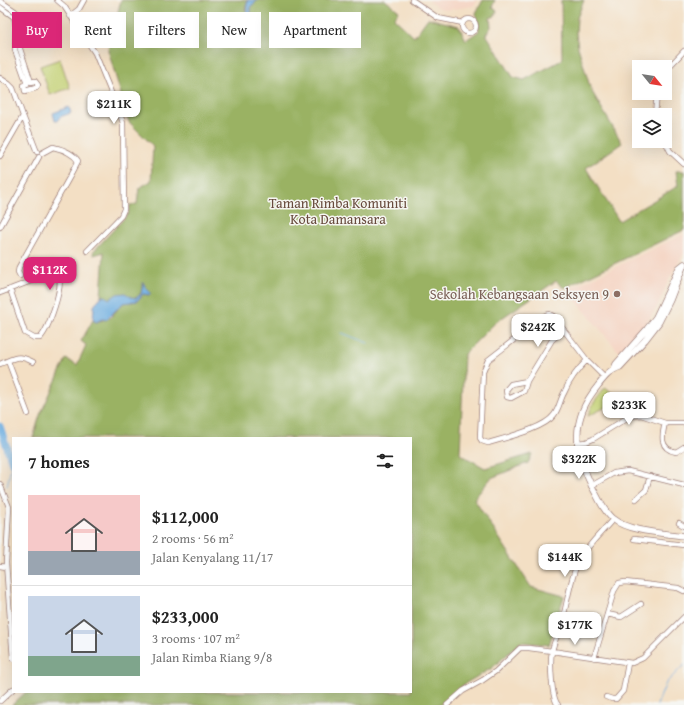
<!DOCTYPE html>
<meta charset="utf-8">
<style>
:root{--surface:#fff;--page:#f6f6f6;--text:#222;--muted:#767676;--line:#e0e0e0;--accent:#db2777}
body{margin:0;font-family:"Gentium Book Plus",serif;background:var(--page);color:var(--text);height:100vh;display:flex;flex-direction:column;font-size:15px;white-space:nowrap}
*{box-sizing:border-box;margin:0}
p{font-size:13px;color:var(--muted)}
.icon{flex:none;width:22px;height:22px;fill:none;stroke:currentColor;stroke-width:2;stroke-linecap:round;stroke-linejoin:round}
.map{position:relative;flex:1;overflow:hidden}
.panel{position:absolute;left:12px;top:437px;width:400px;height:256px;display:flex;flex-direction:column;background:var(--surface);border-radius:0px;box-shadow:0 4px 16px #0002}
.panel>*{flex:none}
.hud{position:absolute;left:12px;top:12px;width:400px;height:36px;display:flex;gap:8px}
.needle{width:26px;rotate:120deg}
.controls{position:absolute;left:632px;top:60px;display:grid;gap:8px}
.controls a{display:grid;place-items:center;width:40px;height:40px;border-radius:0px;background:var(--surface);box-shadow:0 4px 16px #0002;font-size:20px}
.price{position:absolute;translate:-50% -34px;padding:0 9px;border-radius:8px;background:#fff;color:#222;font-size:13px;line-height:26px;filter:drop-shadow(0 1px 2px #0008)}
.price::after{content:'';position:absolute;left:50%;top:24px;width:12px;height:9px;margin-left:-6px;background:inherit;clip-path:polygon(0 0,100% 0,50% 100%)}
.price.active{background:var(--accent);color:#fff}
ul{padding:0;list-style:none}
li{display:flex;align-items:center;gap:12px;height:100px;padding:0 16px}
li+li{border-top:1px solid var(--line)}
li span{display:grid;place-items:center;flex:none;width:112px;height:80px;border-radius:0px;color:#555}
li>.icon{margin-inline-start:auto}
span .icon{width:48px;height:48px;fill:#fffc;stroke-width:1}
li b{font-size:17px}
h2{display:flex;justify-content:space-between;align-items:center;height:48px;padding:0 16px;font-size:17px}
.chip{padding:0 14px;border-radius:0px;background:var(--surface);box-shadow:0 4px 16px #0002;font-size:14px;line-height:36px}
.chip.active{background:var(--accent);color:#fff}
.map>svg:first-child{display:block}
.built{fill:#f5d3c1}
.green{fill:#c3d072;stroke:#86784e}
.forest{fill:#9ab264;stroke:#726848}
.water{fill:#6dade0;stroke:#5c6686}
.lines{fill:none;stroke-linecap:round;stroke-linejoin:round}
.stream{stroke:#6dade0;stroke-width:1}
.river{stroke:#6dade0;stroke-width:7}
.minor-casing{stroke:#9e7f78;stroke-width:6}
.tertiary-casing{stroke:#9e7f78;stroke-width:7}
.minor{stroke:#fff;stroke-width:4.5}
.tertiary{stroke:#fff;stroke-width:5.5}
.education-dot{fill:#8d6e63;stroke:#f6f6f2;stroke-width:1.5}
.labels{text-anchor:middle;stroke-width:3;stroke-linejoin:round;paint-order:stroke}
.park-label{font-size:14px;fill:#684b3d;stroke:#f6f6f2}
.education-label{font-size:14px;fill:#785e54;stroke:#f6f6f2;text-anchor:end}
</style>
<div class="map">
<svg width="684" height="705" viewBox="0 0 684 705">
<rect width="100%" height="100%" fill="#f6f6f2"/>
<filter id="ink" filterUnits="userSpaceOnUse"><feTurbulence type="fractalNoise" baseFrequency=".025" numOctaves="2"/><feDisplacementMap in="SourceGraphic" scale="8" xChannelSelector="R" yChannelSelector="G"/><feConvolveMatrix kernelMatrix="1 2 1 2 8 2 1 2 1" color-interpolation-filters="sRGB"/></filter>
<filter id="wash" filterUnits="userSpaceOnUse"><feTurbulence type="fractalNoise" baseFrequency=".012" numOctaves="4" result="noise"/><feDisplacementMap in="SourceGraphic" scale="16" xChannelSelector="R" yChannelSelector="G"/><feGaussianBlur stdDeviation="0.9" result="paint"/><feColorMatrix in="noise" values="0 0 0 0 0 0 0 0 0 0 0 0 0 0 0 0 0 1.4 0 .05"/><feComposite in="paint" operator="in"/></filter>
<g filter="url(#wash)">
<rect width="100%" height="100%" fill="#f3dfc4"/>
<path class="built" d="M428,0h49l-3,6 -28,4 -9,-3z
M684,234v19l-14,25 -13,29 -17,25 -21,20 -52,-62z"/>
<path class="green" d="M60,59l10,29 -20,7 -10,-29z
M605,388l10,7 -3,9 -24,12 5,-12z"/>
<path class="forest" d="M121,0h127l-3,9 8,14 -3,-16 8,-7h127l14,11 -5,7 20,19 14,-19 31,8 7,14 13,-9 -3,-18 7,-13h12l-3,7 5,4 -2,5 -5,2 1,9 -5,7 27,43 11,3 38,-20 -1,-60h23l-7,18 -1,15 2,14 13,43 31,53 -36,25 33,53 59,-35 -2,-15h8v59l-120,58 -8,-7 -60,41 -32,32 -4,100 25,14 47,-14 -4,9 -37,15 -17,21 57,88 33,9 -15,49 -28,-3 -29,26 -26,15 -26,22h-428l14,-13h385v-254h-378l7,-23 26,-56 11,6 9,-20 -5,-4 12,-21 3,2 14,-4 13,-15 14,-2 6,-7 6,1 -7,-10c1,6 -1,9 -6,13 -9,-2 -18,3 -27,1 -4,0 -4,-3 -8,-3l3,-44 -10,3 -1,-3 35,-38 2,-9 7,-1 2,-16 12,-7 2,-35 -24,-24 -21,-72z"/>
<path class="water" d="M248,0h10l-8,7 3,16 -1,4c-6,-8 -7,-17 -4,-27z
M69,107l2,6 -11,4 -3,4h-2l-2,-8z
M143,282l3,6 5,5 -2,2 -6,-1 -6,7 -14,2 -17,17 -3,-1 -7,3 -3,-2 1,-14 7,-10h3l6,3 7,-5 8,-1 6,4 5,1 5,-4z"/>
<g class="lines">
<path class="stream" d="M342,333l26,10
M7,486l5,-23
M657,705l9,-22 18,-18"/>
<path class="river" d="M0,426l12,37"/>
</g>
</g>
<g filter="url(#ink)">
<g class="lines">
<defs>
<path id="minor" d="M57,0l7,6 31,47 26,64 2,6 1,86 -3,7 -34,35
M412,0l26,18 25,5
M0,1l15,10 4,4 2,11 -1,23 11,33 4,-1 3,4 -2,3 -11,3 -1,-6 3,-1 -12,-34 1,-24 -2,-9 -14,-10
M70,16l9,-7 5,-9
M462 26a7 7 0 1 1 14 0a7 7 0 1 1-14 0Z
M665,71l19,-20
M0,78l9,6 4,4 10,28 -23,40
M655,115l2,-22
M23,116l14,36
M665,141l5,10 14,13
M0,227l39,-70
M20,276l-2,-4 1,-5 50,-89 9,-17c-5,-8 -16,-12 -25,-14l-11,6
M0,293l52,-20c2,1 4,0 6,2 7,9 -10,55 -18,63h-6l-9,-5 -15,-44
M549,314l4,2 34,44c-9,9 -18,21 -23,33 -4,7 -5,16 -10,22 -10,14 -50,23 -66,28l-6,-2 -2,-3 3,-66 5,-12 58,-45z
M587,360l17,17
M8,361l20,53
M0,364c15,-6 18,-10 33,-2
M527,381l-16,3 -5,6 1,7 4,1 13,-7 3,-10 25,-41 12,-10
M665,423c-3,12 -6,26 11,29l8,-5
M577,443l9,-1 7,-3 37,-23 11,-1 24,8h19
M0,484l9,23 -3,56 7,96
M591,486l23,-13 14,-2 56,14
M636,499l10,-9 4,-14
M679,523l5,3
M634,539l50,6
M0,566l6,1
M607,614l14,3 20,-13
M594,658l20,-67 5,-8 6,-1 53,6 6,3
M606,697l6,2h4l7,-8 5,-28
M0,701l13,-12
M447,705l16,-14 20,-11 13,-9 24,-23h9l23,3 80,12 11,-5 41,-41
M558,705c-7,-8 -8,-44 -6,-54 2,-10 7,-19 10,-29 5,-18 9,-47 17,-62 9,-15 23,-28 34,-41"/>
<path id="tertiary" d="M684,264l-14,36 -11,22 -14,18 -25,27c-10,3 -17,12 -23,20 -29,35 -22,69 -1,107 4,8 10,20 17,25 16,13 51,14 71,17
M614,369l2,-5 31,-35 9,-12 23,-49 5,-4"/>
</defs>
<use href="#minor" class="minor-casing"/>
<use href="#tertiary" class="tertiary-casing"/>
<use href="#minor" class="minor"/>
<use href="#tertiary" class="tertiary"/>
</g>
</g>
<circle class="education-dot" cx="617" cy="294" r="4"/>
<g class="labels">
<g class="park-label">
<text x="338" y="208">Taman Rimba Komuniti<tspan x="338" dy="16">Kota Damansara</tspan></text>
</g>
<g class="education-label">
<text x="609" y="299">Sekolah Kebangsaan Seksyen 9</text>
</g>
</g>
</svg>
<div class="controls">
<a><svg class="needle" viewBox="-14 -14 28 28"><path d="M0-13l5 13h-10z" fill="#e53935"/><path d="M0 13l5-13h-10z" fill="#767676"/></svg></a>
<a><svg class="icon" aria-label="layers" viewBox="0 0 24 24"><path d="M12 4l9 5-9 5-9-5zM3 14l9 5 9-5"/></svg></a>
</div>
<b class="price" style="left:114px;top:125px">$211K</b>
<b class="price active" style="left:50px;top:291px">$112K</b>
<b class="price" style="left:538px;top:348px">$242K</b>
<b class="price" style="left:629px;top:426px">$233K</b>
<b class="price" style="left:579px;top:480px">$322K</b>
<b class="price" style="left:565px;top:578px">$144K</b>
<b class="price" style="left:575px;top:646px">$177K</b>
<div class="hud">
<a class="chip active">Buy</a>
<a class="chip">Rent</a>
<a class="chip">Filters</a>
<a class="chip">New</a>
<a class="chip">Apartment</a>
</div>
<section class="panel">
<h2>7 homes<svg class="icon" aria-label="filters" viewBox="0 0 24 24"><path d="M4 7h16M4 17h16"/><circle cx="9" cy="7" r="2"/><circle cx="15" cy="17" r="2"/></svg></h2>
<ul>
<li><span style="background:linear-gradient(#f6c9c9 70%,#9aa5b1 0)"><svg class="icon" aria-label="home" viewBox="0 0 24 24"><path d="M3 11l9-7 9 7M6 9v11h12V9"/></svg></span><div><b>$112,000</b><p>2 rooms · 56 m²</p><p>Jalan Kenyalang 11/17</p></div></li>
<li><span style="background:linear-gradient(#c9d6e8 75%,#7fa58c 0)"><svg class="icon" aria-label="home" viewBox="0 0 24 24"><path d="M3 11l9-7 9 7M6 9v11h12V9"/></svg></span><div><b>$233,000</b><p>3 rooms · 107 m²</p><p>Jalan Rimba Riang 9/8</p></div></li>
</ul>
</section>
</div>
